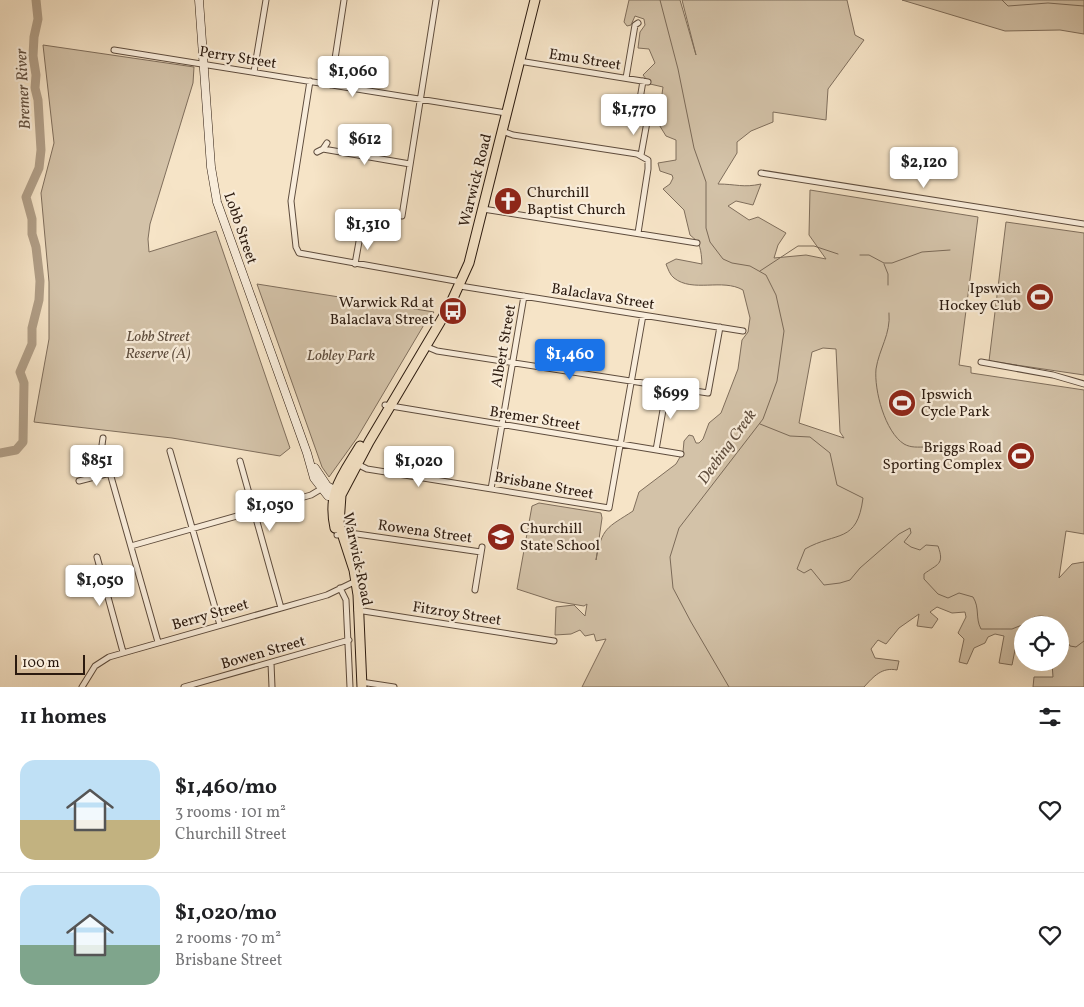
<!DOCTYPE html>
<meta charset="utf-8">
<style>
:root{--surface:#fff;--page:#f2f2f2;--text:#202124;--muted:#757577;--line:#e0e0e0;--accent:#1a73e8}
body{margin:0;font-family:Vollkorn,serif;background:var(--page);color:var(--text);height:100vh;display:flex;flex-direction:column;font-size:19px;white-space:nowrap}
*{box-sizing:border-box;margin:0}
p{font-size:16px;color:var(--muted)}
.icon{flex:none;width:28px;height:28px;fill:none;stroke:currentColor;stroke-width:2;stroke-linecap:round;stroke-linejoin:round}
.map{position:relative;height:687px;overflow:hidden}
.side{display:flex;flex-direction:column;background:var(--surface);flex:1}
.side>*{flex:none}
.fabs{position:absolute;left:1014px;top:616px;display:grid;gap:10px}
.fabs a{display:grid;place-items:center;width:55px;height:55px;border-radius:50%;background:var(--surface);box-shadow:0 5px 20px #0002;font-size:25px}
.scale{position:absolute;left:15px;bottom:12px;width:70px;box-sizing:border-box;padding-left:5px;border:2px solid #2b1a0f;border-top:0;font-size:14px;line-height:18px;white-space:nowrap;color:#2b1a0f;-webkit-text-stroke:4px #f9eddb;paint-order:stroke}
.price{position:absolute;translate:-50% -42px;padding:0 11px;border-radius:5px;background:#fff;color:#222;font-size:16px;line-height:32px;filter:drop-shadow(0 1px 2px #0008)}
.price::after{content:'';position:absolute;left:50%;top:30px;width:15px;height:11px;margin-left:-8px;background:inherit;clip-path:polygon(0 0,100% 0,50% 100%)}
.price.on{background:var(--accent);color:#fff}
ul{padding:0;list-style:none}
li{display:flex;align-items:center;gap:15px;height:125px;padding:0 20px}
li+li{border-top:1px solid var(--line)}
li span{display:grid;place-items:center;flex:none;width:140px;height:100px;border-radius:15px;color:#555}
li>.icon{margin-inline-start:auto}
span .icon{width:60px;height:60px;fill:#fffc;stroke-width:1}
li b{font-size:21px}
h2{display:flex;justify-content:space-between;align-items:center;height:60px;padding:0 20px;font-size:21px}
.map>svg:first-child{display:block}
.green{fill:#d3c2a8;stroke:#7f6e5c;fill-rule:evenodd}
.lines{fill:none;stroke-linecap:round;stroke-linejoin:round}
.stream{stroke:#7b6a58;stroke-width:1}
.river{stroke:#b19f88;stroke-width:9}
.minor-casing{stroke:#5e4c3d;stroke-width:7}
.secondary-casing{stroke:#2b1a0f;stroke-width:9}
.primary-casing{stroke:#2b1a0f;stroke-width:11}
.minor{stroke:#f9eddb;stroke-width:5}
.secondary{stroke:#f9eddb;stroke-width:8}
.primary{stroke:#f6e4c7;stroke-width:9}
.labels{text-anchor:middle;stroke-width:4.5;stroke-linejoin:round;paint-order:stroke}
.street-label{font-size:15px;fill:#2b1a0f;stroke:#f9eddb}
.poi-label{font-size:15px;fill:#2b1a0f;stroke:#f9eddb;text-anchor:start}
.park-label{font-size:15px;font-style:italic;fill:#5d4c3d;stroke:#f9eddb}
.water-label{font-size:16px;font-style:italic;fill:#614f3f;stroke:#f9eddb}
</style>
<div class="map">
<svg width="1084" height="687" viewBox="0 0 1084 687">
<rect width="100%" height="100%" fill="#f6e4c7"/>
<filter id="stains"><feTurbulence type="fractalNoise" baseFrequency=".004" numOctaves="4"/><feColorMatrix values="0 0 0 0 .2 0 0 0 0 .09 0 0 0 0 .02 0 0 0 .5 -.17"/></filter>
<radialGradient id="worn" r=".72"><stop offset=".6" stop-color="#630" stop-opacity="0"/><stop offset="1" stop-color="#630" stop-opacity=".3"/></radialGradient>
<path class="green" d="M629,0h51l16,55 -14,-55h165l8,35 9,5 -36,49 -2,31 -53,-8v10l-22,9 -14,11v11l-19,31c18,0 25,4 43,0l-8,21 -17,-4 -8,5 21,14 9,-3 28,16 -8,12 -4,13 32,-3 20,4 -17,-24 1,-45 168,27 -19,148 12,2v6l113,17v144l-18,-3 -7,47 13,-14 12,-2v125h-51l1,-10h19l-1,-14 8,-1v-37h-38v13l-5,2 -5,25 -13,-2 5,-27 -9,-2 -7,3 -3,6 -11,5 -7,16 -8,-2 5,-23 -6,-6 8,-16 -1,-5 -13,1 -15,-6 -7,5 8,7 -6,9 -15,-2 2,-12 -20,14 -13,16 -8,-4 -7,9 4,9 24,3 -2,9c-15,-3 -23,6 -33,17h-282l24,-48 -10,2 -2,-7 -9,2 -5,-6 -9,4 -16,1 1,-28 18,-2 11,11 2,-12 -3,2 -30,-5 -37,-12 15,-83 7,-3 62,10 1,5 -6,42c6,-33 11,-32 37,-49l6,-19 37,-28 7,-12 1,-11 5,-6 4,1 3,7h3l4,-4 6,-16 12,-10 17,-44 4,-29 6,-8 2,-14 -7,-28c-21,-12 -50,3 -69,-12 -4,-3 -6,-9 -8,-14l10,-5 26,5c-1,-14 -1,-21 -12,-29l-6,-25 -21,-21 7,-5 3,-6 -1,-3 -12,-4 -2,-8 18,-3v-20l-10,-4 -8,-13 5,-36 -13,-3 -7,-9 12,-12 -6,-14 -11,-1 2,-16 5,-7 -1,-6 -9,-3 -4,9 -4,1 -3,-4zM823,348l13,1 4,83 4,6 -45,-15 13,-71z
M902,0h182v34l-24,-4 -55,1z
M43,45l151,22 -1,16 -43,141 -2,15 1,13 67,-21 74,217 -10,8 -108,-18 -138,-16 15,-83v-57l-8,-89 13,-50z
M1006,222l78,11v142l-95,-14z
M257,284l177,28 -9,11 -68,115 -28,39 -7,-10z"/>
<g class="lines">
<path class="stream" d="M660,0l18,69 16,79 12,34v46l4,14 13,17 9,4 18,3 16,9 10,20 8,36 -7,50 -14,38 -84,109 -9,29 3,31 18,34 38,65
M1002,0l6,6 40,-3 36,3
M860,255h9l15,8h8l30,-11 28,-2
M884,264l4,10v11
M760,271l38,-25h16l24,8
M889,313c2,21 -10,36 -13,56 -2,21 9,63 28,75 7,4 14,3 22,3
M760,424l30,12 20,1 20,16 7,32 26,13c-6,46 -26,33 -58,51l-8,20 7,4 7,-4 13,16 16,-2 10,-3 10,-12 39,-34 11,-6 1,5 -7,9 7,5 9,3 6,-5 12,1c7,19 -1,18 -14,28v5l14,15 10,4 11,-5 14,4c7,11 2,21 8,32h31l10,-4
M1023,625c10,-11 24,-13 34,0
M1060,629l10,17 6,1 8,-6"/>
<path class="river" d="M0,453l16,-3 7,-8 1,-59 -4,-11 12,-28v-16l7,-28 1,-19 -4,-34 -4,-13v-15l-6,-22 13,-29 2,-18 -3,-50 -3,-12 1,-13 -3,-19 1,-19 4,-18 -2,-19"/>
<defs>
<path id="minor" d="M114,50l392,63
M519,61l129,21
M254,72l12,-72
M626,78l9,-53 3,-2
M310,81l-19,120 5,46 3,6 162,29
M331,85l13,-85
M637,117l6,-36
M502,131l11,4 124,19 11,6v9l-10,64
M323,149l87,15
M317,152l6,-3 4,-6
M641,155l6,-33
M761,173l323,51
M483,209l214,34
M402,216l34,-216
M355,264l5,-28
M460,286l283,45
M425,346l12,5 271,42 12,-66
M981,362l72,13 31,9
M385,405l296,49
M103,438l-1,7 56,197
M656,450l11,-63
M170,451l50,174
M240,461l41,147
M357,464l10,5 242,39 34,-193
M79,481l31,-8
M491,489l33,-193
M337,535l13,-2 131,19
M131,546l180,-51 10,-6
M97,557l26,95
M340,588l6,12 4,87
M475,590l7,-43
M357,610l197,31
M271,663l1,24
M361,682l33,5
M82,687l13,-21 14,-9 218,-62 29,-14
M184,687l165,-47"/>
<path id="secondary" d="M199,0l12,167 6,35 90,251 7,25 14,18 12,-1
M315,468l12,18 12,7"/>
<path id="primary" d="M335,528c-8,-36 7,-52 25,-82
M362,687l-4,-92 -4,-25 -15,-46 2,-29 28,-53 80,-135 20,-44 66,-263"/>
</defs>
<use href="#minor" class="minor-casing"/>
<use href="#secondary" class="secondary-casing"/>
<use href="#primary" class="primary-casing"/>
<use href="#minor" class="minor"/>
<use href="#secondary" class="secondary"/>
<use href="#primary" class="primary"/>
</g>
<defs>
<symbol id="church-disc" viewBox="-11 -11 22 22"><circle r="9.5" fill="#8f2418" stroke="#f9eddb"/><path d="M-1.2-6h2.4v3.5h3.3v2.4h-3.3V6h-2.4V-.1h-3.3v-2.4h3.3Z" fill="#fff"/></symbol>
<symbol id="stadium-disc" viewBox="-11 -11 22 22"><circle r="9.5" fill="#8f2418" stroke="#f9eddb"/><path d="M0-5a6.5 5 0 1 0 0 10a6.5 5 0 1 0 0-10ZM-3.5-1.8h7v3.6h-7Z" fill="#fff"/></symbol>
<symbol id="bus-disc" viewBox="-11 -11 22 22"><circle r="9.5" fill="#8f2418" stroke="#f9eddb"/><path d="M-5-6H5V4H4V6H2V4H-2V6H-4V4H-5ZM-3.5-4V0h7V-4ZM-3.5 1.2v1.5H-2V1.2ZM2 1.2v1.5H3.5V1.2Z" fill="#fff"/></symbol>
<symbol id="school-disc" viewBox="-11 -11 22 22"><circle r="9.5" fill="#8f2418" stroke="#f9eddb"/><path d="M0-5L7-2L0 1L-7-2ZM-4 1L0 2.5L4 1V4Q0 6-4 4Z" fill="#fff"/></symbol>
</defs>
<g fill-rule="evenodd">
<use href="#church-disc" x="492" y="185" width="32" height="32"/>
<use href="#stadium-disc" x="1024" y="281" width="32" height="32"/>
<use href="#bus-disc" x="437" y="295" width="32" height="32"/>
<use href="#stadium-disc" x="886" y="387" width="32" height="32"/>
<use href="#stadium-disc" x="1005" y="440" width="32" height="32"/>
<use href="#school-disc" x="485" y="521" width="32" height="32"/>
</g>
<g class="labels">
<g class="street-label">
<text transform="translate(238 57) rotate(9)" y="5">Perry Street</text>
<text transform="translate(585 59) rotate(9)" y="5">Emu Street</text>
<text transform="translate(475 180) rotate(-76)" y="5">Warwick Road</text>
<text transform="translate(241 228) rotate(71)" y="5">Lobb Street</text>
<text transform="translate(603 296) rotate(9)" y="5">Balaclava Street</text>
<text transform="translate(503 346) rotate(-80)" y="5">Albert Street</text>
<text transform="translate(535 418) rotate(9)" y="5">Bremer Street</text>
<text transform="translate(544 485) rotate(10)" y="5">Brisbane Street</text>
<text transform="translate(425 531) rotate(8)" y="5">Rowena Street</text>
<text transform="translate(358 559) rotate(78)" y="5">Warwick Road</text>
<text transform="translate(457 613) rotate(9)" y="5">Fitzroy Street</text>
<text transform="translate(210 614) rotate(-16)" y="5">Berry Street</text>
<text transform="translate(263 652) rotate(-16)" y="5">Bowen Street</text>
</g>
<g class="poi-label">
<text x="527" y="197">Churchill<tspan x="527" dy="17">Baptist Church</tspan></text>
<text x="1021" y="293" text-anchor="end">Ipswich<tspan x="1021" dy="17">Hockey Club</tspan></text>
<text x="434" y="307" text-anchor="end">Warwick Rd at<tspan x="434" dy="17">Balaclava Street</tspan></text>
<text x="921" y="399">Ipswich<tspan x="921" dy="17">Cycle Park</tspan></text>
<text x="1002" y="452" text-anchor="end">Briggs Road<tspan x="1002" dy="17">Sporting Complex</tspan></text>
<text x="520" y="533">Churchill<tspan x="520" dy="17">State School</tspan></text>
</g>
<g class="park-label">
<text x="158" y="341">Lobb Street<tspan x="158" dy="17">Reserve (A)</tspan></text>
<text x="341" y="360">Lobley Park</text>
</g>
<g class="water-label">
<text transform="translate(22 89) rotate(-93)" y="6">Bremer River</text>
<text transform="translate(726 446) rotate(-54)" y="6">Deebing Creek</text>
</g>
</g>
<rect width="100%" height="100%" filter="url(#stains)"/>
<rect width="100%" height="100%" fill="url(#worn)"/>
</svg>
<div class="fabs">
<a><svg class="icon" aria-label="locate" viewBox="0 0 24 24"><circle cx="12" cy="12" r="6"/><path d="M12 2v4M12 18v4M2 12h4M18 12h4"/></svg></a>
</div>
<div class="scale">100 m</div>
<b class="price" style="left:353px;top:98px">$1,060</b>
<b class="price" style="left:634px;top:136px">$1,770</b>
<b class="price" style="left:365px;top:166px">$612</b>
<b class="price" style="left:924px;top:189px">$2,120</b>
<b class="price" style="left:368px;top:251px">$1,310</b>
<b class="price on" style="left:570px;top:381px">$1,460</b>
<b class="price" style="left:671px;top:420px">$699</b>
<b class="price" style="left:97px;top:487px">$851</b>
<b class="price" style="left:419px;top:488px">$1,020</b>
<b class="price" style="left:270px;top:532px">$1,050</b>
<b class="price" style="left:100px;top:607px">$1,050</b>
</div>
<section class="side">
<h2>11 homes<svg class="icon" aria-label="filters" viewBox="0 0 24 24"><path d="M4 7h16M4 17h16"/><circle cx="9" cy="7" r="2"/><circle cx="15" cy="17" r="2"/></svg></h2>
<ul>
<li><span style="background:linear-gradient(#bfe0f5 60%,#c2b280 0)"><svg class="icon" aria-label="home" viewBox="0 0 24 24"><path d="M3 11l9-7 9 7M6 9v11h12V9"/></svg></span><div><b>$1,460/mo</b><p>3 rooms · 101 m²</p><p>Churchill Street</p></div><svg class="icon" aria-label="heart" viewBox="0 0 24 24"><path d="M12 20l-8-8c-3-5 5-10 8-4 3-6 11-1 8 4z"/></svg></li>
<li><span style="background:linear-gradient(#bfe0f5 60%,#7fa58c 0)"><svg class="icon" aria-label="home" viewBox="0 0 24 24"><path d="M3 11l9-7 9 7M6 9v11h12V9"/></svg></span><div><b>$1,020/mo</b><p>2 rooms · 70 m²</p><p>Brisbane Street</p></div><svg class="icon" aria-label="heart" viewBox="0 0 24 24"><path d="M12 20l-8-8c-3-5 5-10 8-4 3-6 11-1 8 4z"/></svg></li>
</ul>
</section>
